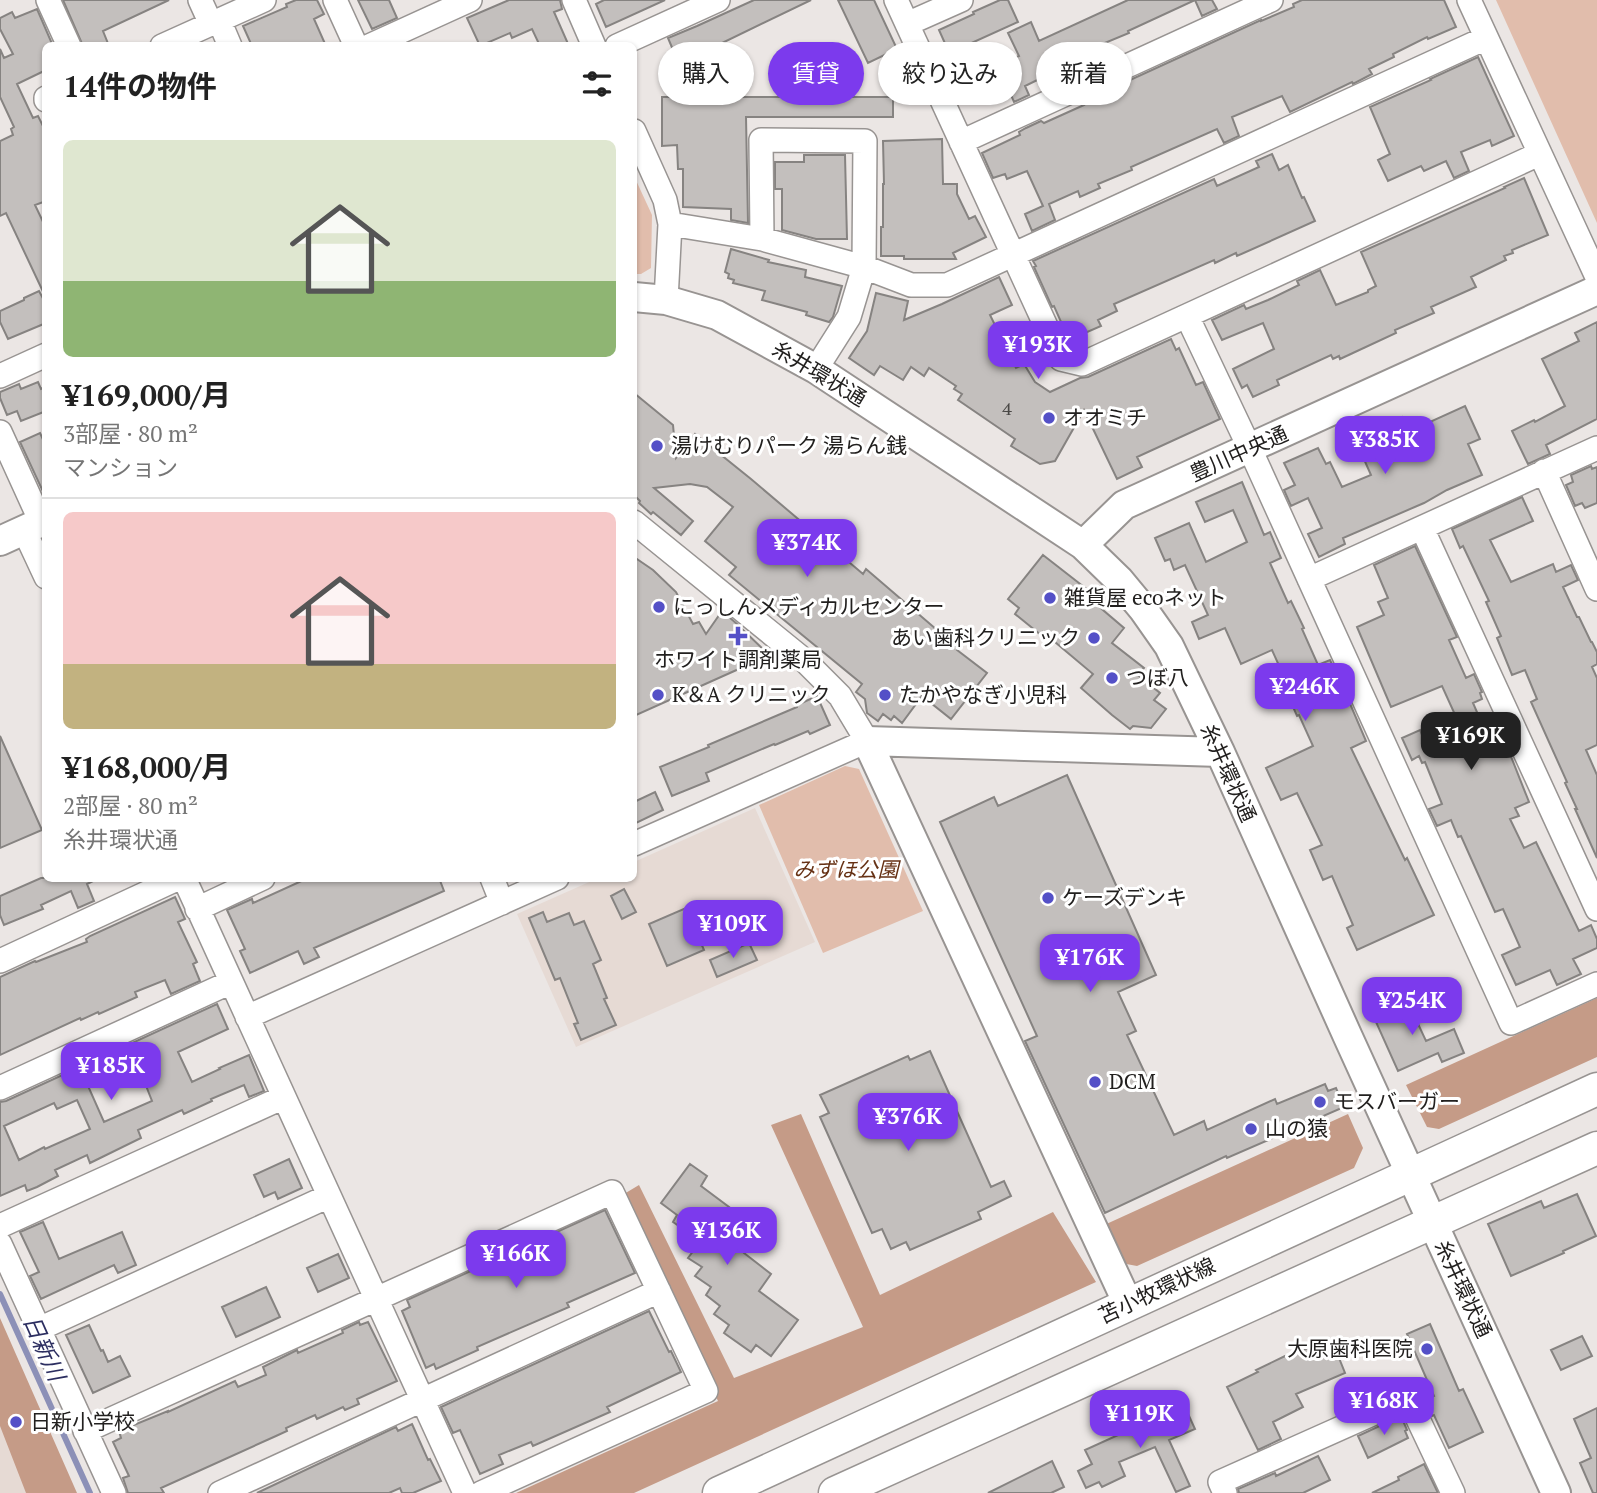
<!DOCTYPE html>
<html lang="ja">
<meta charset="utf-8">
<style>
:root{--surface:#fff;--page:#f6f6f6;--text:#222;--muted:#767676;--line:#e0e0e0;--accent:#7c3aed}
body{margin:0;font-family:"PT Serif","Noto Sans JP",serif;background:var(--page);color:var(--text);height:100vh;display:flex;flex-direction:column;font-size:26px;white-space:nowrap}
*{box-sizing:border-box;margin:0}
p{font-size:23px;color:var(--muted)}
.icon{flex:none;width:38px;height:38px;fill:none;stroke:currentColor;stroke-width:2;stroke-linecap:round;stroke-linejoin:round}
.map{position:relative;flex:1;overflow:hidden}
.panel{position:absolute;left:42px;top:42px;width:595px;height:840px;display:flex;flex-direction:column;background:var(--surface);border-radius:10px;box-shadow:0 2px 5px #0004}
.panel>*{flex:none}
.guide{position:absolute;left:658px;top:42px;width:665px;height:63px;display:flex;gap:14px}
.price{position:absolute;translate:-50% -60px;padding:0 16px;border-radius:14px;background:var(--accent);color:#fff;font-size:23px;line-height:46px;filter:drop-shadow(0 2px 4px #0008)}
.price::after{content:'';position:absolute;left:50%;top:42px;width:21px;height:16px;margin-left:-10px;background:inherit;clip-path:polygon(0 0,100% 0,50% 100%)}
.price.on{background:#222;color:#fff}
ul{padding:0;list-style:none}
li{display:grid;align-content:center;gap:14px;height:371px;padding:0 21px}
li+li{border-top:2px solid var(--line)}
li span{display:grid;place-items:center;height:217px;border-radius:10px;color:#555}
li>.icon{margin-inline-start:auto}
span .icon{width:126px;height:126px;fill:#fffc;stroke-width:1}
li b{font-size:30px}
h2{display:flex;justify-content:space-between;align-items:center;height:84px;padding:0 21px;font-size:30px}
.tag{padding:0 24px;border-radius:32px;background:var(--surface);box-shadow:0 2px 5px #0004;font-size:24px;line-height:63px}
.tag.on{background:var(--accent);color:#fff}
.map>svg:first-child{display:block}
.built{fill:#e6dad4}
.green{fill:#e1bdac}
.forest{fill:#c59b87}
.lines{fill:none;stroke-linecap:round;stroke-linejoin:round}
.stream{stroke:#8c90b7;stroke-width:6}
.building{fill:#c3bfbd;stroke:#868381;stroke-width:2;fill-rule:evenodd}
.minor-casing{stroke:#989492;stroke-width:26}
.tertiary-casing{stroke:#989492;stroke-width:32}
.secondary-casing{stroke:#989492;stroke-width:35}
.minor{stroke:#fff;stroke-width:23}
.tertiary{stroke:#fff;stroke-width:28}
.secondary{stroke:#fff;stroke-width:32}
.poi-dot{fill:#5450c7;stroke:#fff;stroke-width:2.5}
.labels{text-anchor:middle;stroke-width:6;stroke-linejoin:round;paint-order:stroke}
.number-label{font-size:18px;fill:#4a4846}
.street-label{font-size:21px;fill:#22201f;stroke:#fff}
.poi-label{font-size:21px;fill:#22201f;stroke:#fff;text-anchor:start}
.park-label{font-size:21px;font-style:italic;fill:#663114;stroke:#fff}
.water-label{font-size:23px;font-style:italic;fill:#2c2e60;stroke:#fff}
</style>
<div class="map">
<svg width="1597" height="1493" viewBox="0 0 1597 1493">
<rect width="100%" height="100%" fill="#ebe6e4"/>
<path class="built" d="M755,808l60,134 -239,105 -59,-133 79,-35 38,-1v-16z
M0,1350l63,143h-63z"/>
<path class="green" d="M1496,0h101v223z
M634,176l18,39 -1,53 -10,6h-7z
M845,766l14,3 64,142 -100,42 -64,-148z"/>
<path class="forest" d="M1597,998v59l-158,72 -12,-2 -21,-42z
M801,1114l79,181 173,-83 43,70 -462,211h-118l202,-92 -99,-204 20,-12 95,193 129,-51 -92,-202z
M1348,1114l15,34 -9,20 -217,98 -16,-3 -19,-37z
M0,1318l77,175h-51l-26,-67z"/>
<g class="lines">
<path class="stream" d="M0,1294l90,199"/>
</g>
<path class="building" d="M63,0h106l-66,31 6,15h-26z
M296,0h21l7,14 -10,5 12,27h-74l-9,-20 44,-19 -1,-3z
M358,0h31l8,18 -25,11z
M509,0h51l2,9 -8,3 15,34h-29l-8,-17 -20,9 -2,-5 -30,13 -13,-28z
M604,0h61l-59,27 -10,-23z
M754,0h57l-91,44 2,4 -41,21 -13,-31 29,-12z
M838,0h36l23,49 -29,14z
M1000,0h8l10,22 -51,23 14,28 38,-17 -11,-23 23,-11 8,19 89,-41h84l5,9 -15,7 -7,-16 -67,31 1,2 -63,26 2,6 -43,21 4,9 -15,7 -6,-14 -9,4 -2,-6 -38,18 -10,-22 11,-5 -21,-47 35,-16 -1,-2z
M1302,0h142l12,27 -28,12 -1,-2 -34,17 1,3 -25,12 3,5 -19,10 -1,-2 -62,30 -8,-16 -50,21 7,19 -15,7 -7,-14 -86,38 1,3 -34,14 2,4 -20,9 -2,-6 -29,13 6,16 -23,11 -7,-17 18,-8 -16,-35 -20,8 -2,-5 -12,4 -11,-25 38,-18 -1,-3 7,-4 15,-7 3,2 40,-18 -2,-3 179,-82v1l33,-14 -1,-3z
M37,9l16,37h-7v24l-29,14 16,34 5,-2 8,16v69l-11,4 11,23v70l-40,-85 -6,3v-75l13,-6 -2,-6 3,-2 -14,-30v-48l4,9 9,-4 -13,-25v-11l12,-6 3,6z
M1478,57l36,79 -22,10 -2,-6 -29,12 8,19 -15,7 -8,-17 -22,10 -3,-5 -33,15 -10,-21 12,-6 -20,-47 61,-27 -1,-1z
M662,97h231v20h-147l2,106 -17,-3v-11l-48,-2v-38h-5l-1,-24 -15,1z
M942,139l1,45h14v10l12,25 6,-3 11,21 -33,16 3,6h-52v-3h-23v-29h2v-43h1l-1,-43z
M1272,154l7,16 9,-5 14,33 2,-1 11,24 -78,35 -1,-3 -21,10 -1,-3 -100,44 3,7 -19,9 3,6 -32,14 -15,-34 -2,1 -18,-40 2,-1 -3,-5 181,-82 3,7 42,-19 -3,-6z
M804,155h41l2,84h-31l-34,-9v-41h-7v-27h29z
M1524,178l24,57 -36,15 1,3 -9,3 2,4 -35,17 5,10 -45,20 3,6 -39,17 1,3 -56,26 -1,-3 -6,3 -2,-4 -54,25 2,5 -26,12 -6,-12 -5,3 -9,-19 41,-20 -11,-26 -41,17 -10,-20 32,-15 2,4 22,-9 31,-15 -2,-4 23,-11 16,35 32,-13v-2l8,-4 -15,-34 144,-64 -1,-1z
M731,249l38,11 -1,2 38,8 -1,7 37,9 -9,31 -4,5 -23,-7 1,-3 -45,-12 3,-9 -32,-8 1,-3 -6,-2 1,-4 -4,-2z
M999,277l13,28 -22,10 26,53 8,-4 11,18 15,10 30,-14 8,-1 83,-38 5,11 3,-2 17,37 7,-3 17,37 -83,38 5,10 -25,12 -33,-69 -29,51 -15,3 -29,-18 4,-7 -57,-39 4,-6 -8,-5 2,-3 -27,-18 -5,8 -13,-9 -8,13 -23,-14 -6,9 -25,-17 18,-27 9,-38 32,8 -4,19 38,-16z
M39,291l7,13v19l-38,16 -8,-17v-11l24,-11v-2z
M1597,322v97l-51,26 4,9 -22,10 -16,-33 22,-11 1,2 30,-16 -23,-47 37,-18 -4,-8z
M38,382l3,7 5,-2v24l-25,10 -4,-10 -10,4 -7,-17v-6l19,-8 2,5z
M634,393l39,32 3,33 19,-24 56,45 112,95 3,-5 92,79 -1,2 30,23 -36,46 -29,-23 -20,27 -8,-7 -3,4 -8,-6 -5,7 -11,-8 -2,-14 -9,-7 6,-8 -133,-109 7,-8 -31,-26 28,-34 -26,-20 -17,-3 -36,4 39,33 -12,14 -28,-23 -2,2 -12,-11 1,-2 -6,-6z
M1465,406l15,33 -12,5 14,31 -35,15 -23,13 -81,35 2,6 -26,13 -11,-23 14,-6 -14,-30 -17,8 -7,-16 11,-5 -11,-22 34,-15 8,16 4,-2 12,25 29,-12 -16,-36 47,-22 6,15z
M40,433l6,13v52l-26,-56z
M1591,466l1,3 5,-2v36l-12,5 -3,-5 -7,3 -9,-21 7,-3 -2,-7z
M1242,482l22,53 6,-3 11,26 -11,5 18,40 3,-2 13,27 -2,1 16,36 12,-5 15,32 21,49 -15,7 54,112 2,-2 27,57 -77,35 -10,-22 6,-3 -21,-49 -9,4 -13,-30 12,-5 -25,-52 -16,7 -15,-32 47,-22 -14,-31 -2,1 -10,-23 4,-1 -19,-42 -31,14 -16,-36 -26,11 -7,-17 16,-7 -23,-50 -11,5 -4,-11 -5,2 -10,-23 34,-15 17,39 41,-20 -14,-32 -28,12 -9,-20z
M1522,497l11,24 -43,19 21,42 42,-18 3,8 15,-7 7,15 -15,7 14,30h2l12,25h1l5,10v12l-5,3 5,11v67l-11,5 11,25v83l-22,-49h2l-12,-26 2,-1 -36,-80 6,-3 -12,-29 -13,5 -15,-37 4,-2 -15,-34 3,-1 -26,-55 -3,2 -8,-19z
M1415,546l42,91 -8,3 17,38 8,-4 8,18 -2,1 2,6 -9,4 20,46 13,-5 23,58 -14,6 4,8 -9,3 14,29 12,-6 43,89 12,-6 6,14v9l-24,11 8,15 -24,11 -7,-15 -34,15 -14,-30 18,-8 -17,-38 -8,3 -34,-76 -3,1 -7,-17 -14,6 -8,-17 13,-5 -17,-42 -3,1 -3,-7 -7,4 -10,-22 18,-8 2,5 35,-16 -15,-33 -51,21 -34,-80 27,-12 -6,-13 10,-4 -14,-33z
M1043,555l50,39 -3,5 34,29 -12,15 32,25 -6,7 22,18 -6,7 12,9 -15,19 -18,-2 -3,3 -18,-14 -31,-27 12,-14 -50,-42 -2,3 -26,-21 4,-6 -11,-9z
M634,557l19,13 23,22 17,32 6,-2 7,12 16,-23 15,13 31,30 -27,14 -107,48z
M817,696l13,29 -20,9 -2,-3 -33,14 -1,-1 -68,29 3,8 -37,15 -12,-29 49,-20 -1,-2 89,-38v-2z
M0,736l42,94 -42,18z
M1067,775l89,200 -38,17 18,39 -9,4 47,100 30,-14 3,9 68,-31 2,5 48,-20 3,7 8,-3 8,19 -117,51 -1,-2 -121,57 -80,-172 12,-5 -97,-214 54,-25 4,9z
M655,792l8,18 -29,14v-22z
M41,878h58l-12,6 7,17 -16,7 -7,-17 -30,14 2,4 -39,16 -4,-10v-19z
M308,878h131l5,13 -130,57 5,9 -15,7 -6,-13 -48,22 -10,-22 5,-2 -18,-39 25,-11 1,4z
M624,889l12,23 -14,7 -11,-23z
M175,897l10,22 -7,3 19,40 -4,2 7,17 -29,13 -6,-14 -30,12 2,5 -38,17 -1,-2 -17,8 -1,-2 -80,37v-78l35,-16 1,1 51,-20 -1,-3 4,-3z
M686,908l18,42 -37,16 -18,-42z
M543,912l4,10 22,-9 5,12 10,-4 17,39 -8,4 14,34 -3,1 12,26 -35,15 -7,-16 4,-1 -18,-45 -5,2 -26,-62z
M749,943l8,17 -40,17 -7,-17z
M1406,998l20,43 28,-12 10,24 -22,9 -4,-9 -40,18 -26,-58z
M217,1004l11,25 -50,23 14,30 28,-13 -1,-1 30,-13 15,36 -15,6 -5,-12 -33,14 1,2 -28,13 -2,-4 -44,20 3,8 -51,25 -3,-8 -32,15 3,6 -21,11 -10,4 -2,-6 -25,11v-94l6,-1zM137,1063l15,38 -48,21 -16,-36zM77,1100l13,29 -45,20 -1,-2 -25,13 -15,-34 50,-23 3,6z
M930,1051l61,136 13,-6 7,15 -33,16 3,7 -71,31 -4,-8 -15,7 -9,-20 -10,4 -52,-116 9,-4 -9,-18 88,-39 2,4z
M289,1159l13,29 -24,11 -3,-7 -11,5 -10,-22z
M690,1164l17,12 -6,10 28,21 -11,15 15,12 -2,2 16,12 -3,5 27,21 -12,17 39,29 -27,36 -15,-11 -5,7 -27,-19 5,-8 -15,-11 6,-8 -14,-11 5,-8 -16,-11 7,-9 -14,-9 6,-8 -15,-10 7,-9 -13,-9 4,-7 -16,-12z
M1577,1194l19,42 -33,15 1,2 -53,23 -23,-52 53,-23 3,7z
M605,1210l30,63 -68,30 2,4 -92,40 1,3 -42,19 -2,-5 -8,4 -24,-57 8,-4 -3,-7z
M43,1222l16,37 63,-27 14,33 -18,8 -4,-8 -73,34 -11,-23 9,-4 -19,-40z
M338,1254l11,24 -31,14 -11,-24z
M266,1287l14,30 -44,20 -14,-30z
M649,1311l20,41 2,-1 10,21 -74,35 3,5 -77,34 -2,-4 -32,13 4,9 -23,10 -20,-44 -7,3 -12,-26z
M359,1322l1,3 8,-3 29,59 -40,18 2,5 -14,6 -2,-3 -26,12 -2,-4 -29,13 1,3 -11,5 -115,52 3,5h-36l-5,-15 6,-2 -16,-34 8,-4 -2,-7 49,-20v1l67,-31 3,6 28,-12 -3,-8 34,-17 1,3 45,-20 -1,-3z
M1430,1324l29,67 4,-2 20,43 -34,16 -15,-33 -2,1 -7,-16 9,-4 -27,-62z
M89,1325l12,26 2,-1 5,12 12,-6 10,20 -37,17 -27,-58z
M1582,1336l10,20 -31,14 -10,-20z
M1313,1346l4,10 18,-8 10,25 -49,21 7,13 -30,15 8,17 -23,11 -31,-63 31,-15 -2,-2 29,-14 1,1z
M1184,1405l11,24 -26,11 21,46 -14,6 -21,-45 -36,15 6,14 -23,11 -3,-5 -13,6 -8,-17 14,-7 -7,-14z
M1597,1408v85h-4l-13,-30 11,-5 -17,-39z
M1401,1416l6,14 -2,1 3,7 -40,20 -10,-22z
M412,1424l16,36 2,-1 11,22 -28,12h-11l-2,-5 -11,5h-132l139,-66 2,4z
M1318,1456l12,24 -27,13h-64l-1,-4 37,-16 1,3z
M1052,1461l12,26 -13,6h-63z
M1424,1464l14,29h-66l27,-13 -1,-3z"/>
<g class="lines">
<defs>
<path id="minor" d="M48,0l21,46
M200,0l11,24
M335,0l21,46
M574,0l20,46
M896,0l165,359 21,5 457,-210
M1469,0l128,277
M219,20l11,26
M907,24l54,-24
M162,46l102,-46
M369,46l101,-46
M617,46l101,-46
M46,98v2
M634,131l31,69 5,24 -4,76
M961,142l310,-142
M670,224l92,15 102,28 47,18h36l539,-247
M762,239l-1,-99 104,1 -1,126 -15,50 -33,52
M1187,316l63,133 261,574 86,-39
M0,376l46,-21
M0,432l41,90
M1544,471l53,118
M634,522l170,138 36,36 27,45 -233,103
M1422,528l175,381
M24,530l22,47
M1309,579l288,-131
M184,878l281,615
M492,878l10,25
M197,909l66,-31
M0,961l179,-83
M247,1017l310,-139
M0,1088l231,-106
M0,1226l284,-129
M0,1244l114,249
M39,1329l290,-133
M85,1431l527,-239 94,199 -225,102
M220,1493l439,-202
M1225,1493l-5,-11 188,-84 45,95"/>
<path id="tertiary" d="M634,297l32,3 51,15 99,54 267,176 36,35 24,29 26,37 51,106 128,285 208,456
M0,541l46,-21
M1083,545l41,-40 473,-215
M1128,1304l-261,-563 353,11"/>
<path id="secondary" d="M719,1493l878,-404
M835,1493l762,-345"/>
</defs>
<use href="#minor" class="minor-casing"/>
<use href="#tertiary" class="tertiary-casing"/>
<use href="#secondary" class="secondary-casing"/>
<use href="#minor" class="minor"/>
<use href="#tertiary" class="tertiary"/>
<use href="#secondary" class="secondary"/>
</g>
<g class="poi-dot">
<circle cx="1049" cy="418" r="7"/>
<circle cx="657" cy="446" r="7"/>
<circle cx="1050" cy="598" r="7"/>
<circle cx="659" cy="607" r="7"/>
<path d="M734.5 625.5h7v7h7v7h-7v7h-7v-7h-7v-7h7z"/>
<circle cx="1094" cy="638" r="7"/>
<circle cx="1112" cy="678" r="7"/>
<circle cx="658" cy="695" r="7"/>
<circle cx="885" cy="695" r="7"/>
<circle cx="1048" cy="898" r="7"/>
<circle cx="1095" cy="1082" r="7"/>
<circle cx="1320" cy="1102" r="7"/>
<circle cx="1251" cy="1129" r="7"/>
<circle cx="1427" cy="1349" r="7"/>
<circle cx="16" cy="1422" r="7"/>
</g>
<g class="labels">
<g class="number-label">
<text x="1007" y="415">4</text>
</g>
<g class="street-label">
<text transform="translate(819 374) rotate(31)" y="7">糸井環状通</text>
<text transform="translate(1239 454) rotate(-24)" y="7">豊川中央通</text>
<text transform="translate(1228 773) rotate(66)" y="7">糸井環状通</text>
<text transform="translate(1463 1289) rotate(65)" y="7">糸井環状通</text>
<text transform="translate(1157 1291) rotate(-25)" y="7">苫小牧環状線</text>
</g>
<g class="poi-label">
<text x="1063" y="425">オオミチ</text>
<text x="671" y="453">湯けむりパーク 湯らん銭</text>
<text x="1064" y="605">雑貨屋 ecoネット</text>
<text x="673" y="614">にっしんメディカルセンター</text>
<text x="1080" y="645" text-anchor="end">あい歯科クリニック</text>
<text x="738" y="667" text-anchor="middle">ホワイト調剤薬局</text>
<text x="1126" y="685">つぼ八</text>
<text x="672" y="702">K＆A クリニック</text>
<text x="899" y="702">たかやなぎ小児科</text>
<text x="1062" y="905">ケーズデンキ</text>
<text x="1109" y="1089">DCM</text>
<text x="1334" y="1109">モスバーガー</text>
<text x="1265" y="1136">山の猿</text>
<text x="1413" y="1356" text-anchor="end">大原歯科医院</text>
<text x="30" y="1429">日新小学校</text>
</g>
<g class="park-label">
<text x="846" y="877">みずほ公園</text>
</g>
<g class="water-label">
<text transform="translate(44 1348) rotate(66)" y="8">日新川</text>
</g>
</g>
</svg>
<b class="price" style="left:1038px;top:381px">¥193K</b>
<b class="price" style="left:1385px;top:476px">¥385K</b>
<b class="price" style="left:807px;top:579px">¥374K</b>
<b class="price" style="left:1305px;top:723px">¥246K</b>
<b class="price on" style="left:1471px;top:772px">¥169K</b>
<b class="price" style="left:733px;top:960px">¥109K</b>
<b class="price" style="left:1090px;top:994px">¥176K</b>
<b class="price" style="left:1412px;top:1037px">¥254K</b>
<b class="price" style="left:111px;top:1102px">¥185K</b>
<b class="price" style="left:908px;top:1153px">¥376K</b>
<b class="price" style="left:727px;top:1267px">¥136K</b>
<b class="price" style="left:516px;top:1290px">¥166K</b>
<b class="price" style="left:1384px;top:1437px">¥168K</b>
<b class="price" style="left:1140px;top:1450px">¥119K</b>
<div class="guide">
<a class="tag">購入</a>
<a class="tag on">賃貸</a>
<a class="tag">絞り込み</a>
<a class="tag">新着</a>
</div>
<section class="panel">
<h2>14件の物件<svg class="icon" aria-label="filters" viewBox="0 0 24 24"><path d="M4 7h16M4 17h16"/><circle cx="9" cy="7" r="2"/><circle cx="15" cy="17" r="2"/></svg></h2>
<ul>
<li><span style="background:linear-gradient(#dfe7d0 65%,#8fb573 0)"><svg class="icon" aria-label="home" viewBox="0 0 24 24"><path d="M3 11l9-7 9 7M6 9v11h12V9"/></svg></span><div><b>¥169,000/月</b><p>3部屋 · 80 m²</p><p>マンション</p></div></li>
<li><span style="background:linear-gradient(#f6c9c9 70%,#c2b280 0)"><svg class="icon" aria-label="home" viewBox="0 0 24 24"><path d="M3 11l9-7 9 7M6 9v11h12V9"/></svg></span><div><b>¥168,000/月</b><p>2部屋 · 80 m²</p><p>糸井環状通</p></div></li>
</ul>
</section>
</div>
